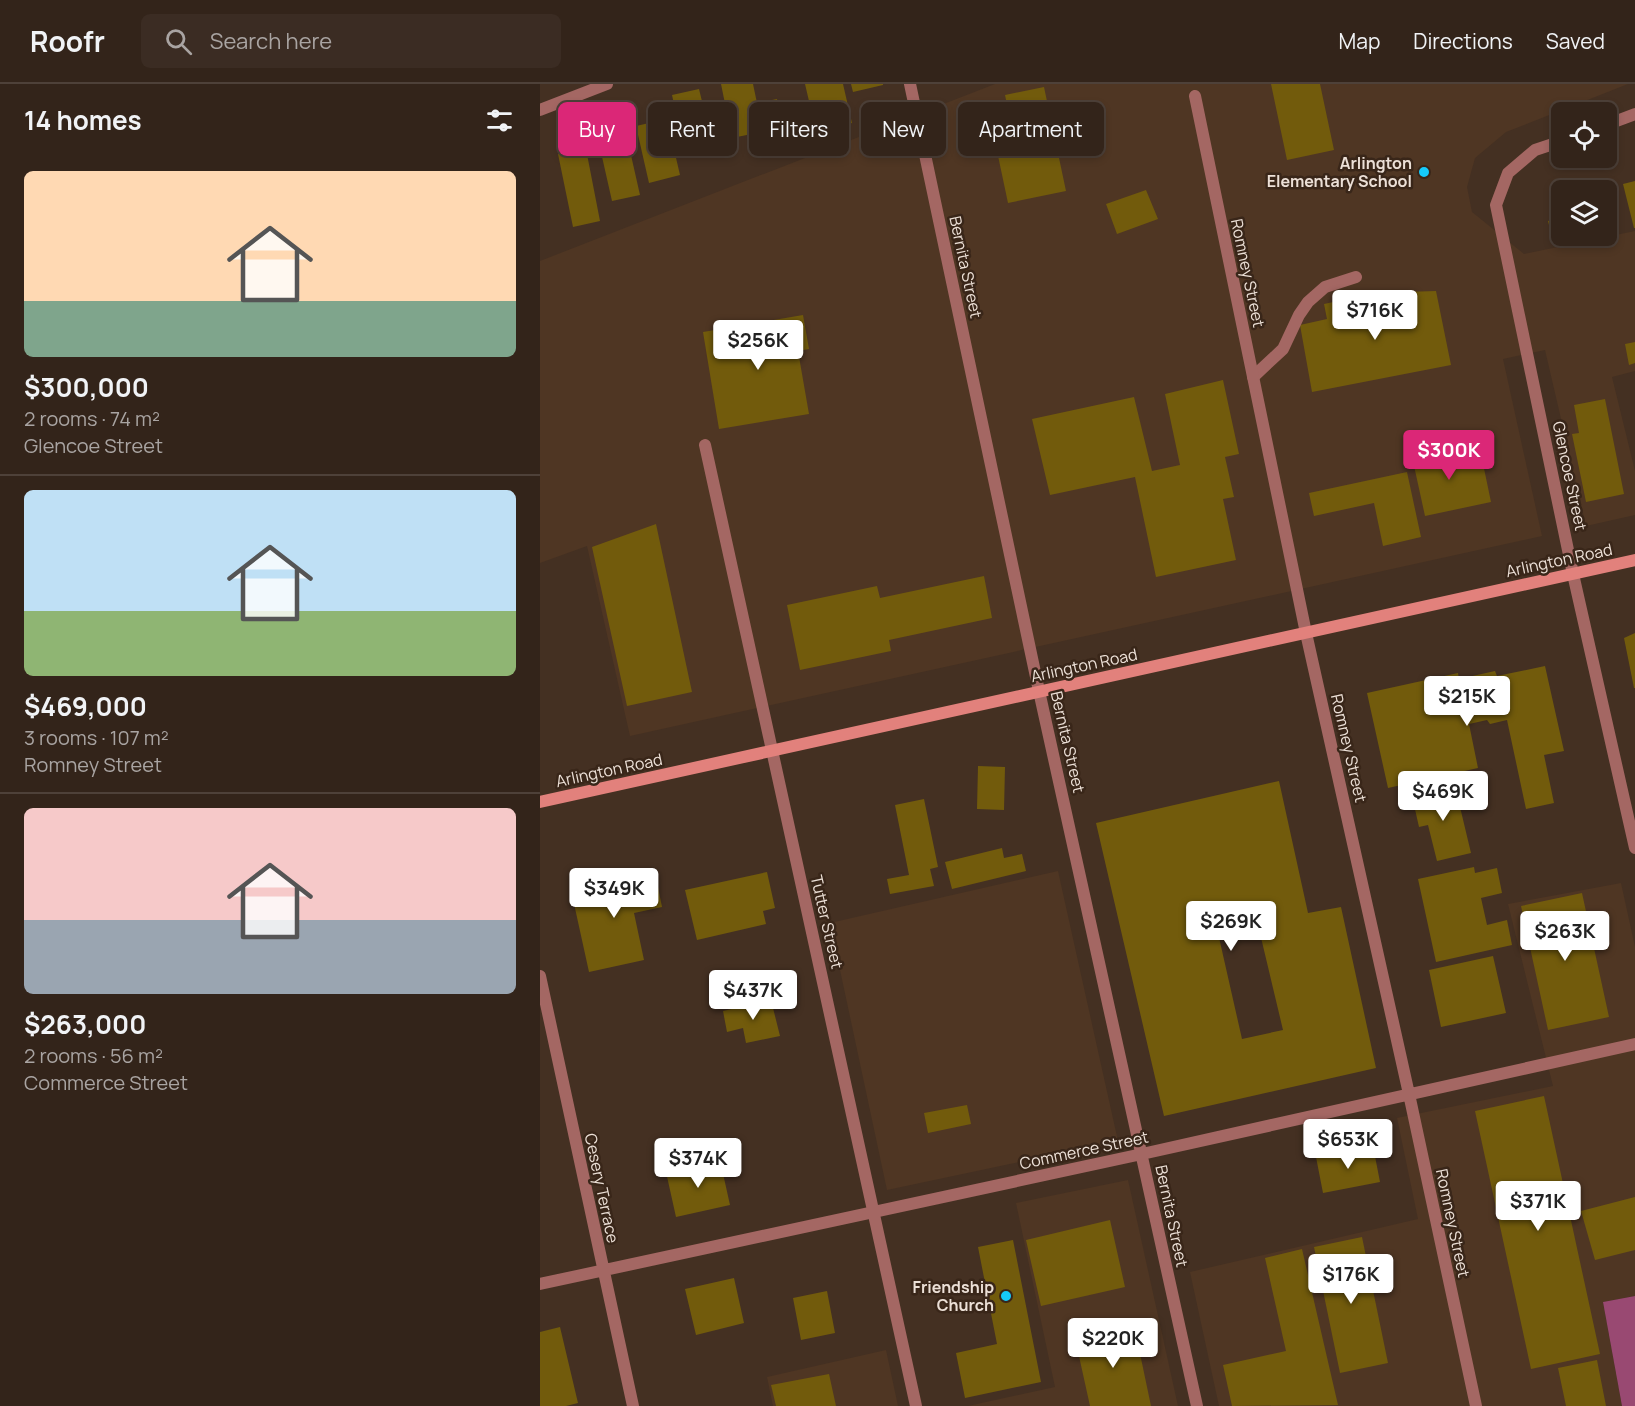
<!DOCTYPE html>
<meta charset="utf-8">
<style>
:root{--surface:#33241a;--page:#3b2c23;--text:#f1f3f6;--muted:#a9a4a2;--line:#4e4139;--accent:#db2777}
body{margin:0;font-family:Manrope,sans-serif;background:var(--page);color:var(--text);height:100vh;display:flex;flex-direction:column;font-size:22px;white-space:nowrap}
*{box-sizing:border-box;margin:0}
p{font-size:20px;color:var(--muted)}
.icon{flex:none;width:33px;height:33px;fill:none;stroke:currentColor;stroke-width:2;stroke-linecap:round;stroke-linejoin:round}
.map{position:relative;flex:1;overflow:hidden}
.side{display:flex;flex-direction:column;background:var(--surface);width:540px}
.side>*{flex:none}
.banner{position:absolute;left:18px;top:18px;width:570px;height:54px;display:flex;gap:12px}
.controls{position:absolute;left:1011px;top:18px;display:grid;gap:12px}
.controls a{display:grid;place-items:center;width:66px;height:66px;border-radius:9px;background:var(--surface);box-shadow:0 3px 9px #0003,0 0 0 2px var(--line);font-size:30px}
.price{position:absolute;translate:-50% -51px;padding:0 14px;border-radius:6px;background:#fff;color:#222;font-size:20px;line-height:39px;filter:drop-shadow(0 2px 3px #0008)}
.price::after{content:'';position:absolute;left:50%;top:36px;width:18px;height:14px;margin-left:-9px;background:inherit;clip-path:polygon(0 0,100% 0,50% 100%)}
.price.on{background:var(--accent);color:#fff}
ul{padding:0;list-style:none}
li{display:grid;align-content:center;gap:12px;height:318px;padding:0 24px}
li+li{border-top:2px solid var(--line)}
li span{display:grid;place-items:center;height:186px;border-radius:9px;color:#555}
li>.icon{margin-inline-start:auto}
span .icon{width:108px;height:108px;fill:#fffc;stroke-width:1}
li b{font-size:26px}
h2{display:flex;justify-content:space-between;align-items:center;height:72px;padding:0 24px;font-size:26px}
.chip{padding:0 21px;border-radius:9px;background:var(--surface);box-shadow:0 3px 9px #0003,0 0 0 2px var(--line);font-size:21px;line-height:54px}
.chip.on{background:var(--accent);color:#fff}
header{display:flex;align-items:center;gap:36px;box-sizing:border-box;height:84px;padding:0 30px;background:var(--surface);border-bottom:2px solid var(--line)}
header strong{font-size:28px}
nav{display:flex;gap:33px;margin-inline-start:auto;font-size:21px}
.search{width:420px;height:54px;background:var(--page);display:flex;align-items:center;gap:15px;box-sizing:border-box;padding:0 21px;border-radius:9px;color:var(--muted);font-size:22px}
main{display:flex;flex:1;min-height:0}
.map>svg:first-child{display:block}
.built{fill:#4f3623}
.forest{fill:#994972}
.building{fill:#725b0c;fill-rule:evenodd}
.lines{fill:none;stroke-linecap:round;stroke-linejoin:round}
.service{stroke:#a46763;stroke-width:12}
.minor{stroke:#a46763;stroke-width:12}
.secondary{stroke:#e2817c;stroke-width:12}
.poi-dot{fill:#15cafb;stroke:#392619;stroke-width:2}
.labels{text-anchor:middle;stroke-width:5;stroke-linejoin:round;paint-order:stroke}
.poi-label{font-size:16px;font-weight:bold;fill:#ece0d7;stroke:#392619;text-anchor:end}
.street-label{font-size:16px;fill:#ece0d7;stroke:#392619}
</style>
<header>
<strong>Roofr</strong>
<div class="search"><svg class="icon" aria-label="search" viewBox="0 0 24 24"><circle cx="10" cy="10" r="6"/><path d="M15 15l6 6"/></svg>Search here</div>
<nav><a>Map</a><a>Directions</a><a>Saved</a></nav>
</header>
<main>
<section class="side">
<h2>14 homes<svg class="icon" aria-label="filters" viewBox="0 0 24 24"><path d="M4 7h16M4 17h16"/><circle cx="9" cy="7" r="2"/><circle cx="15" cy="17" r="2"/></svg></h2>
<ul>
<li><span style="background:linear-gradient(#ffd9b3 70%,#7fa58c 0)"><svg class="icon" aria-label="home" viewBox="0 0 24 24"><path d="M3 11l9-7 9 7M6 9v11h12V9"/></svg></span><div><b>$300,000</b><p>2 rooms · 74 m²</p><p>Glencoe Street</p></div></li>
<li><span style="background:linear-gradient(#bfe0f5 65%,#8fb573 0)"><svg class="icon" aria-label="home" viewBox="0 0 24 24"><path d="M3 11l9-7 9 7M6 9v11h12V9"/></svg></span><div><b>$469,000</b><p>3 rooms · 107 m²</p><p>Romney Street</p></div></li>
<li><span style="background:linear-gradient(#f6c9c9 60%,#9aa5b1 0)"><svg class="icon" aria-label="home" viewBox="0 0 24 24"><path d="M3 11l9-7 9 7M6 9v11h12V9"/></svg></span><div><b>$263,000</b><p>2 rooms · 56 m²</p><p>Commerce Street</p></div></li>
</ul>
</section>
<div class="map">
<svg width="1095" height="1322" viewBox="0 0 1095 1322">
<rect width="100%" height="100%" fill="#443022"/>
<path class="built" d="M455,0h633l-122,48 -31,26 -8,29 5,25 52,42 111,-23v140l-23,6 23,94v44l-49,11 -41,-176 -42,9 39,177 -912,200 -43,-190 -47,17v-302z
M518,787l60,270 -231,49 -57,-267z
M1081,799l14,64v349l-32,6 19,104h-403l-29,-134 228,-53 -21,-101 156,-32 -45,-182z
M588,1096l50,226h-210l87,-19 -39,-184z
M346,1266l12,56h-125l-6,-29z"/>
<path class="forest" d="M1095,1212v110h-13l-19,-104z"/>
<path class="building" d="M181,0h32l4,19 20,-4 5,29 -50,10z
M265,0h38l9,39 -36,8z
M311,0h32v1l-30,7z
M731,0h49l14,66 -47,10z
M504,3l22,104 -58,12 -18,-85 19,-4 -4,-19z
M159,5l10,41 -28,6 -9,-41z
M127,35l13,56 -31,8 -13,-57z
M86,49l14,62 -28,6 -14,-62z
M46,65l14,72 -27,6 -15,-73z
M1095,97v47h-1l-11,-44z
M606,106l12,29 -41,15 -11,-30z
M1022,119v33h12l-21,5 -5,-20 11,-3 -3,-14z
M896,207l15,74 -139,27 -12,-67 27,-6 -3,-15 33,-7 4,15 45,-9 -2,-11z
M263,231l6,34 -11,2 11,63 -90,15 -16,-97z
M1095,258v21l-6,2 -4,-21z
M683,296l16,74 -14,3 9,40 -11,2 13,61 -80,17 -21,-100 -85,18 -18,-76 102,-22 18,74 28,-6 -15,-71z
M1065,315l19,95 -38,8 -14,-68 7,-1 -5,-28z
M901,361l4,17 36,-8 10,48 -66,14 -14,-64z
M867,388l14,65 -38,9 -9,-43 -60,13 -5,-23z
M116,440l36,168 -65,14 -35,-159z
M444,492l8,42 -103,22 2,11 -91,19 -13,-65 90,-19 3,12z
M1095,549v55h-1l-10,-50z
M1005,582l19,85 -20,4 10,48 -28,6 -19,-89 -17,4 -3,-4 -18,4 9,44 -90,20 -21,-95 91,-20 1,6 36,-8 2,5z
M438,682l27,1 -1,43 -27,-1z
M739,697l29,132 33,-6 35,161 -212,48 -68,-293zM718,841l25,105 -41,9 -24,-106z
M915,702l16,67 -34,8 -9,-36 -9,2 -7,-31z
M384,715l14,68 -8,2 4,17 -44,8 -3,-15 22,-4 -14,-70z
M462,764l2,10 18,-4 4,17 -74,18 -7,-27z
M934,783l1,6 22,-5 5,25 -21,5 6,27 20,-5 5,25 -76,17 -18,-83z
M115,788l7,35 -28,6 10,47 -55,12 -18,-82z
M227,788l8,36 -12,3 3,13 -69,16 -12,-50z
M1042,809l27,124 -61,13 -27,-124z
M953,872l13,57 -65,14 -12,-57z
M231,916l9,36 -34,7 -3,-15 -16,4 -4,-21z
M1004,1012l56,258 -69,15 -56,-258z
M427,1021l4,19 -43,9 -4,-20z
M833,1062l7,36 -57,11 -7,-36z
M180,1076l10,45 -54,12 -10,-45z
M1095,1113v53l-40,10 -14,-49z
M570,1136l15,67 -84,19 -15,-66z
M822,1153l26,126 -48,10 -26,-126z
M473,1156l28,142 -76,16 -9,-45 41,-9 -19,-97z
M762,1165l36,156 -106,1 -9,-41 63,-14 -21,-93z
M194,1194l10,45 -48,12 -11,-46z
M287,1207l8,42 -34,7 -8,-42z
M594,1241l17,81h-61l-15,-68z
M20,1243l18,76 -12,3h-26v-74z
M1057,1276l9,46h-40l-8,-38z
M289,1290l7,32h-60l-5,-21z"/>
<g class="lines">
<path class="service" d="M713,293l30,-28 16,-34 9,-13 17,-15 31,-10"/>
<path class="minor" d="M370,0l129,607 158,715
M655,12l111,537 103,461 67,312
M0,26l67,-26
M1066,41l29,-11
M1022,57l-27,9 -27,23 -12,32 77,369 62,274
M165,361l211,961
M0,892l93,430
M0,1200l602,-130 493,-110"/>
<path class="secondary" d="M0,718l1095,-242"/>
</g>
<g class="poi-dot">
<circle cx="884" cy="88" r="6"/>
<circle cx="466" cy="1212" r="6"/>
</g>
<g class="labels">
<g class="poi-label">
<text x="872" y="85">Arlington<tspan x="872" dy="18">Elementary School</tspan></text>
<text x="454" y="1209">Friendship<tspan x="454" dy="18">Church</tspan></text>
</g>
<g class="street-label">
<text transform="translate(426 183) rotate(78)" y="6">Bernita Street</text>
<text transform="translate(708 189) rotate(78)" y="6">Romney Street</text>
<text transform="translate(1030 392) rotate(78)" y="6">Glencoe Street</text>
<text transform="translate(1019 476) rotate(-12)" y="6">Arlington Road</text>
<text transform="translate(544 581) rotate(-12)" y="6">Arlington Road</text>
<text transform="translate(528 658) rotate(77)" y="6">Bernita Street</text>
<text transform="translate(809 664) rotate(77)" y="6">Romney Street</text>
<text transform="translate(69 686) rotate(-12)" y="6">Arlington Road</text>
<text transform="translate(287 838) rotate(77)" y="6">Tutter Street</text>
<text transform="translate(544 1066) rotate(-12)" y="6">Commerce Street</text>
<text transform="translate(62 1104) rotate(78)" y="6">Cesery Terrace</text>
<text transform="translate(632 1132) rotate(78)" y="6">Bernita Street</text>
<text transform="translate(913 1139) rotate(78)" y="6">Romney Street</text>
</g>
</g>
</svg>
<div class="controls">
<a><svg class="icon" aria-label="locate" viewBox="0 0 24 24"><circle cx="12" cy="12" r="6"/><path d="M12 2v4M12 18v4M2 12h4M18 12h4"/></svg></a>
<a><svg class="icon" aria-label="layers" viewBox="0 0 24 24"><path d="M12 4l9 5-9 5-9-5zM3 14l9 5 9-5"/></svg></a>
</div>
<b class="price" style="left:835px;top:257px">$716K</b>
<b class="price" style="left:218px;top:287px">$256K</b>
<b class="price on" style="left:909px;top:397px">$300K</b>
<b class="price" style="left:927px;top:643px">$215K</b>
<b class="price" style="left:903px;top:738px">$469K</b>
<b class="price" style="left:74px;top:835px">$349K</b>
<b class="price" style="left:691px;top:868px">$269K</b>
<b class="price" style="left:1025px;top:878px">$263K</b>
<b class="price" style="left:213px;top:937px">$437K</b>
<b class="price" style="left:808px;top:1086px">$653K</b>
<b class="price" style="left:158px;top:1105px">$374K</b>
<b class="price" style="left:998px;top:1148px">$371K</b>
<b class="price" style="left:811px;top:1221px">$176K</b>
<b class="price" style="left:573px;top:1285px">$220K</b>
<div class="banner">
<a class="chip on">Buy</a>
<a class="chip">Rent</a>
<a class="chip">Filters</a>
<a class="chip">New</a>
<a class="chip">Apartment</a>
</div>
</div>
</main>
